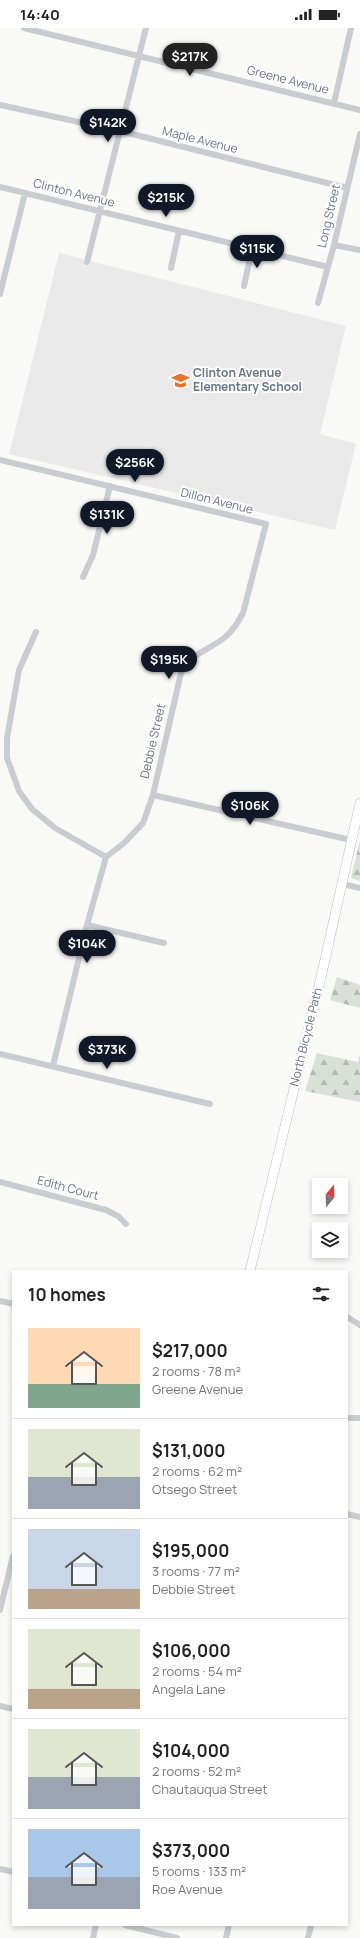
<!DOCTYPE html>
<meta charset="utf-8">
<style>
:root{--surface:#fff;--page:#f2f2f2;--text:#222;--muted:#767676;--line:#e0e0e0;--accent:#111827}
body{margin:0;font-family:Manrope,sans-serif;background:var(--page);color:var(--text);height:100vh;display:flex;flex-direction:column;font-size:15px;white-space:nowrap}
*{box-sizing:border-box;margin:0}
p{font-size:13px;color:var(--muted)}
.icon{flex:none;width:22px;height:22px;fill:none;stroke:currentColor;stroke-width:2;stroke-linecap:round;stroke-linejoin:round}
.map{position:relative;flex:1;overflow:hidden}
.details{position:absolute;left:12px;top:1242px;width:336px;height:656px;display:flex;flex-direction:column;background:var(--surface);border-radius:0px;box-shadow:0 2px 6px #0003}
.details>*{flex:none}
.needle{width:26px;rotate:19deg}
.fabs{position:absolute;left:312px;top:1150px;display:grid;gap:8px}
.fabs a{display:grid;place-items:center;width:36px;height:36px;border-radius:0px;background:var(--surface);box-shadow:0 2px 6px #0003;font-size:20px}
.price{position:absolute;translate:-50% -34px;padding:0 9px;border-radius:14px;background:var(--accent);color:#fff;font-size:13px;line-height:26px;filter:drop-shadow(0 1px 2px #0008)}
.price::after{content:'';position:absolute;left:50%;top:24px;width:12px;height:9px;margin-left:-6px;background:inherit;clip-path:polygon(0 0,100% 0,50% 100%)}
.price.current{background:#222;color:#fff}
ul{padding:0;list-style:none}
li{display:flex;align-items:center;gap:12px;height:100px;padding:0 16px}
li+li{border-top:1px solid var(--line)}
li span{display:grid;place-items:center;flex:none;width:112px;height:80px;border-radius:0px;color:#555}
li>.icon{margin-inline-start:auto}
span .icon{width:48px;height:48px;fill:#fffc;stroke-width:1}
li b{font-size:17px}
h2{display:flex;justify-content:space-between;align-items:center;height:48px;padding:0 16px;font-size:17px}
.status{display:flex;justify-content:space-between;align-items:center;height:28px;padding:0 20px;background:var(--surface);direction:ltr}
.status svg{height:11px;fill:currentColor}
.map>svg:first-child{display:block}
.built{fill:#e9eae9}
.forest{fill:url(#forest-firs)}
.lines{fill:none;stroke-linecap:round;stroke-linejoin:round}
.secondary-casing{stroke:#bbbfc5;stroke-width:10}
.street{stroke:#c9ccd0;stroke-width:6}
.secondary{stroke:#fff;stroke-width:9}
.labels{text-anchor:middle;stroke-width:4;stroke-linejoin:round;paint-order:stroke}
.street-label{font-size:12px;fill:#667489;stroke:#fff}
.poi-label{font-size:12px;font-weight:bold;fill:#667489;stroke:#fff;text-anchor:start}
</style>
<div class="status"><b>14:40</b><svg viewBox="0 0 49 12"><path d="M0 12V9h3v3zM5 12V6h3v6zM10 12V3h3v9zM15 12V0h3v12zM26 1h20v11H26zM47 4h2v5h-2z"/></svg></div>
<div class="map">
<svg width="360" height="1910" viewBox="0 0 360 1910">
<defs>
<pattern id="forest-firs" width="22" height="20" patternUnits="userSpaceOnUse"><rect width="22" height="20" fill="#d9e1d7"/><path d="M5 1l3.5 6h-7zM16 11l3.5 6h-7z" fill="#b4bbb4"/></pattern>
</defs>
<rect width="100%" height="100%" fill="#f9f9f6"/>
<path class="built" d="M59,225l287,73 -26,108 36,10 -21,86 -326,-76z"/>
<path class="forest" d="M360,812v41l-9,-3z
M337,949l23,8v23l-30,-8z
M317,1025l41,9 2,-8v48l-55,-11z"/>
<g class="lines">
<defs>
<path id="secondary" d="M250,1243l72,-298 38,-170"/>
</defs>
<use href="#secondary" class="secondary-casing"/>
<path class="street" d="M24,0l336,82
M334,75l17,-75
M0,77l120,26 227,57
M0,159l328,80
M334,217l26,5
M87,234l59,-234
M171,240l8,-37
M244,258l8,-37
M0,266l25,-101
M318,275l16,-58 26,-111
M0,432l266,64 -23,89c-5,9 -10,18 -19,25 -17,13 -31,14 -43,35l-28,122 -10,28 -19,20 -18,14
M83,549l10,-22 17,-69
M36,604l-17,38 -12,68v20l12,33 13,18 23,19 51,29
M153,767l198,45
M343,856l17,4
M87,897l77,18
M0,1026l210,50
M53,1038l34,-141 19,-68
M0,1154l106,28 12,6 8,8
M0,1273l13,3
M347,1289l13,8
M347,1390h13
M347,1486l13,3
M0,1582l13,-54
M0,1678l13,3
M0,1841l13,3
M125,1897l52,13
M93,1910l3,-13
M226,1910l3,-13
M308,1910l3,-13"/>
<use href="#secondary" class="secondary"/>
</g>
<defs>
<symbol id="school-bare" viewBox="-9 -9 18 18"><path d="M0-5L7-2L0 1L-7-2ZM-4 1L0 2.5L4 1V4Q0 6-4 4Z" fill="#ec7224" stroke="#fff" stroke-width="2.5" paint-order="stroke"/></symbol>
</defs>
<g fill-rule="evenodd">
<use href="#school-bare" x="168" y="340" width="25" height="25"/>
</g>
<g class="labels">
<g class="street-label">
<text transform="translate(288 52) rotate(14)" y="4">Greene Avenue</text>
<text transform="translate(200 112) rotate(14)" y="4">Maple Avenue</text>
<text transform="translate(74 165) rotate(14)" y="4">Clinton Avenue</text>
<text transform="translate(329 188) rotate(-77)" y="4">Long Street</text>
<text transform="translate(217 473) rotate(14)" y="4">Dillon Avenue</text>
<text transform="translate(153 713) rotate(-77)" y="4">Debbie Street</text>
<text transform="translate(306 1009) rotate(-76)" y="4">North Bicycle Path</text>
<text transform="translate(68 1160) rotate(15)" y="4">Edith Court</text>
</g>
<g class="poi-label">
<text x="193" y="349">Clinton Avenue<tspan x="193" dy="14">Elementary School</tspan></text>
</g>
</g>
</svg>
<div class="fabs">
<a><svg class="needle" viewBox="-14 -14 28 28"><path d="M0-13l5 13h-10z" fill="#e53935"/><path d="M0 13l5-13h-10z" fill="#767676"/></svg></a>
<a><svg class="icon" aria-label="layers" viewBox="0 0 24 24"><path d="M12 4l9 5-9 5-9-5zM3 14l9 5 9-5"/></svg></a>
</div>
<b class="price current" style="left:190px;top:49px">$217K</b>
<b class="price" style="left:108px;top:115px">$142K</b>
<b class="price" style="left:166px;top:190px">$215K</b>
<b class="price" style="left:257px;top:241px">$115K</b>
<b class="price" style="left:135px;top:455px">$256K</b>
<b class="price" style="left:107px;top:507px">$131K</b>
<b class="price" style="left:169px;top:652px">$195K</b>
<b class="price" style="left:250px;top:798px">$106K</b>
<b class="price" style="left:87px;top:936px">$104K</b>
<b class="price" style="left:107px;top:1042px">$373K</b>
<section class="details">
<h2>10 homes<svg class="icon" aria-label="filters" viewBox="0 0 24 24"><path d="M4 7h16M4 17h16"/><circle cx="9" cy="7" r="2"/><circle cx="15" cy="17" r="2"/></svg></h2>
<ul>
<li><span style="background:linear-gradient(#ffd9b3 70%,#7fa58c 0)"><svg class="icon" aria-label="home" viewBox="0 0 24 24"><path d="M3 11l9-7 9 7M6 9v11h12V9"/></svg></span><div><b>$217,000</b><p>2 rooms · 78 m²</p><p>Greene Avenue</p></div></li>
<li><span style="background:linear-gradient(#dfe7d0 60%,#9aa5b1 0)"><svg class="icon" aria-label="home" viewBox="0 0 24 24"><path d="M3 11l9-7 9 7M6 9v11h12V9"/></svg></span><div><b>$131,000</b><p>2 rooms · 62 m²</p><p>Otsego Street</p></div></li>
<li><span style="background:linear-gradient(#c9d6e8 75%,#b9a48a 0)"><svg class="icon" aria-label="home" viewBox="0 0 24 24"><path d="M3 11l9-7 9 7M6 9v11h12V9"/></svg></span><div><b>$195,000</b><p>3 rooms · 77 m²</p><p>Debbie Street</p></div></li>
<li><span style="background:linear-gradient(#dfe7d0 75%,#b9a48a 0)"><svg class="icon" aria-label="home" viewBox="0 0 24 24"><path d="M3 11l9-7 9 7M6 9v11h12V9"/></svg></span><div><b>$106,000</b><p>2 rooms · 54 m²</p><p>Angela Lane</p></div></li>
<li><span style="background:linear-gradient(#dfe7d0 60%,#9aa5b1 0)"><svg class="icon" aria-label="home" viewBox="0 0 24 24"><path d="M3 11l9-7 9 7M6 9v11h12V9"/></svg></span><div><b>$104,000</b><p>2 rooms · 52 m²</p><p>Chautauqua Street</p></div></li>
<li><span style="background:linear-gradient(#a9c7e8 60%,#9aa5b1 0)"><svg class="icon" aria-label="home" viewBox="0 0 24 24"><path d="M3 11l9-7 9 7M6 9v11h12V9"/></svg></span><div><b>$373,000</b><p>5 rooms · 133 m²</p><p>Roe Avenue</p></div></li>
</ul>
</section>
</div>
